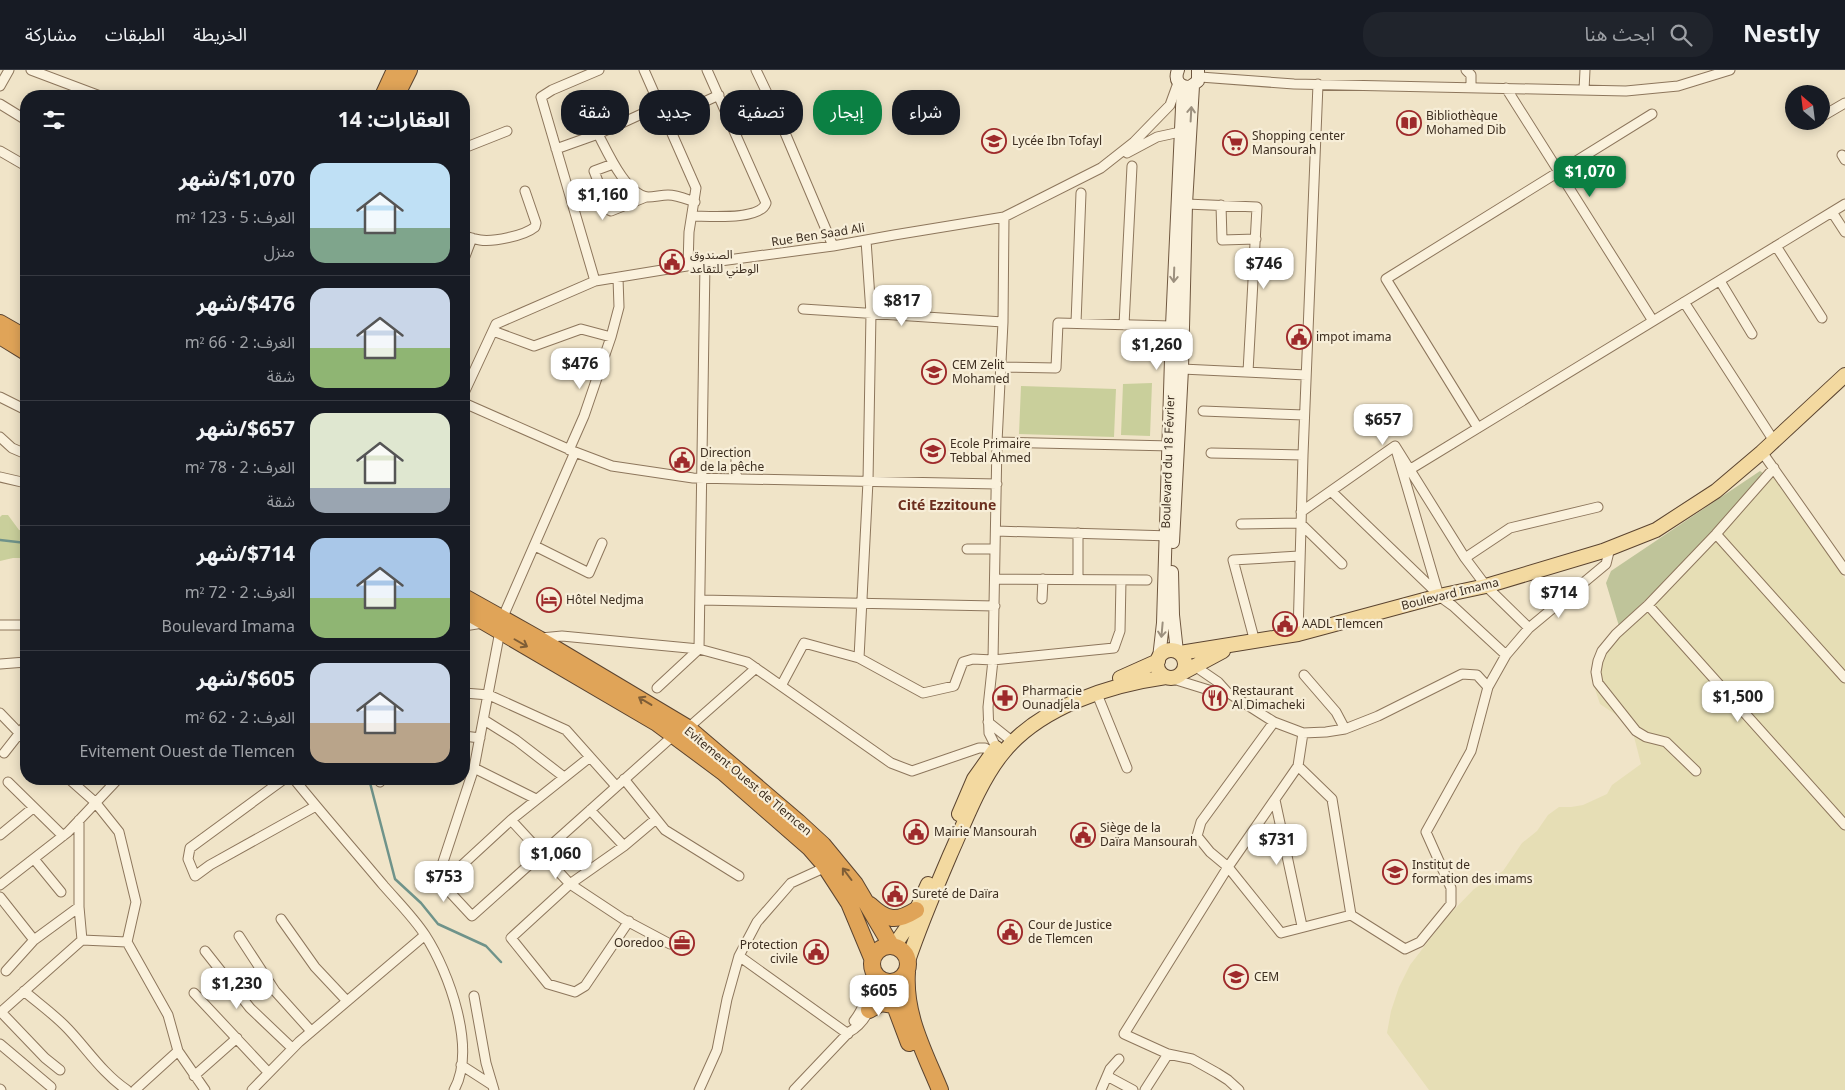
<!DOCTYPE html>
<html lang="ar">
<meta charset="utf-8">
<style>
:root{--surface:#171b24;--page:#20242c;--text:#f1f3f6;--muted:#9ea1a6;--line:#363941;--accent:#0b8043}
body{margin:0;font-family:Georgia,"Noto Sans Arabic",serif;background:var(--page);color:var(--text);direction:rtl;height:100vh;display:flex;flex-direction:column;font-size:19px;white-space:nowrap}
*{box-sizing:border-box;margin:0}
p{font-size:16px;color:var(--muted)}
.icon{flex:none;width:28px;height:28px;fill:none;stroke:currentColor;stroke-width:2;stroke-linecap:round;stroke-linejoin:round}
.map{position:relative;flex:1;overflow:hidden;direction:ltr}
.sheet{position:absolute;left:20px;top:20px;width:450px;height:695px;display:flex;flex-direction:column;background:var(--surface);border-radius:20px;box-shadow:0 2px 12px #0003;direction:rtl}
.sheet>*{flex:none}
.banner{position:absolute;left:485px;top:20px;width:475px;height:45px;direction:rtl;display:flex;gap:10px}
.needle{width:32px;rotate:332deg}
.tools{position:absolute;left:1785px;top:15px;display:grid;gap:10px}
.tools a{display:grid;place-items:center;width:45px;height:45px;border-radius:50%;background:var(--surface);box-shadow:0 2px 12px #0003;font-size:25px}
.price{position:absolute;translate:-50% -42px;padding:0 11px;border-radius:10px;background:#fff;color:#222;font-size:16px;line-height:32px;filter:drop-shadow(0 1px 2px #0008)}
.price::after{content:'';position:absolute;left:50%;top:30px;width:15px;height:11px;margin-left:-8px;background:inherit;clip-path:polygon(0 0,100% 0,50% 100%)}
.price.selected{background:var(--accent);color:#fff}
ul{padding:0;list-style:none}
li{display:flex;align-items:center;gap:15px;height:125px;padding:0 20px}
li+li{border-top:1px solid var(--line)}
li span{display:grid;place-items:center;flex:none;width:140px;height:100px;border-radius:15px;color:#555}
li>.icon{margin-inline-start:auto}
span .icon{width:60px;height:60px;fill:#fffc;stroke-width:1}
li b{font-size:21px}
h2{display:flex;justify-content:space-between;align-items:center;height:60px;padding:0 20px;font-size:21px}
.pill{padding:0 18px;border-radius:20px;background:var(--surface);box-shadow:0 2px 12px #0003;font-size:18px;line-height:45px}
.pill.selected{background:var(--accent);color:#fff}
header{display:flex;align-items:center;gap:30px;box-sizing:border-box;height:70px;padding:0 25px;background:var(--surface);border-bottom:1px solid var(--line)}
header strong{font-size:24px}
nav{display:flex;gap:28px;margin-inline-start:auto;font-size:18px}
.search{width:350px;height:45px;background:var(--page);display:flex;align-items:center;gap:12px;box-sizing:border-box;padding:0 18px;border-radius:20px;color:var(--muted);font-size:19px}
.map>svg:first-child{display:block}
.farmland{fill:#e6deb5}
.green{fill:#c9cf9b}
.cemetery{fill:#bfc49a}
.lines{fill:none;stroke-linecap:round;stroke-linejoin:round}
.stream{stroke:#6f938a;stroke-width:2.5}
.street-casing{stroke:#8d765c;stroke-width:11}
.secondary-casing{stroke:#6f573f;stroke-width:14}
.primary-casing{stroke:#5b4430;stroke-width:16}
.highway-casing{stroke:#5b4430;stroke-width:18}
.street{stroke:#faf1dc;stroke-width:9}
.secondary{stroke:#faf1dc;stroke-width:12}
.primary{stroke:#f3d9a0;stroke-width:14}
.highway{stroke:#e0a458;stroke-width:16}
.oneway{stroke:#9c907e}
.oneway2{stroke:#7e5d36}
.labels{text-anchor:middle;stroke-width:4.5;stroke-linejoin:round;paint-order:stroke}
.poi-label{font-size:12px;fill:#3d2e20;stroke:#f7eed8;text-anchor:start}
.street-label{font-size:12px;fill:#3d2e20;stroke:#f7eed8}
.neighbourhood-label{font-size:14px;font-weight:bold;fill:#6b2e1e;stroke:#f7eed8}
</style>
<header>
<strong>Nestly</strong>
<div class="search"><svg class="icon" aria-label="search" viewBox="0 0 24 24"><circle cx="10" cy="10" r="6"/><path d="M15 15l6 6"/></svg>ابحث هنا</div>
<nav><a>الخريطة</a><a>الطبقات</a><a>مشاركة</a></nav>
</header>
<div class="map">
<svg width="1845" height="1020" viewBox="0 0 1845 1020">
<rect width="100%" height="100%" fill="#f0e4c8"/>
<path class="farmland" d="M1773,405l72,104v511h-416l-42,-57 4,-22 8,-24 11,-22 37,-48 27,-28 29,-18 19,-28 15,-12 11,-16 11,-8h12l12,-2 24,-11 5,-9 29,-21 -10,-39 -31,-21 -9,-27 4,-20z"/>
<path class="green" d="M1152,313l-2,53 -29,-1 2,-51z
M1021,316l95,3 -2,48 -95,-3z
M2,445h6l11,15 7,1v27h-13l-13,3v-44z"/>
<path class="cemetery" d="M1760,401l3,2c-41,56 -95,104 -144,153l-13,-43 5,-12z"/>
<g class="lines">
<path class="stream" d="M0,470l26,3
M369,709l26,100 26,24 17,21 48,22 15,16"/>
<defs>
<path id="street" d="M31,0l69,26
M644,0l52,118 -7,44 -1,34
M756,0l21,44 56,132
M1466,0l5,5v12
M1200,7l94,7 332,7 52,-5 52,-16
M0,16l9,-16
M1506,18l147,233
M1584,20l1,-20
M0,34l26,16
M1821,47l24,-14
M665,50l54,-25
M736,62l41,-18
M598,64c9,17 28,61 50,63 7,0 13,-2 20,-2 9,0 18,4 27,7
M464,78l43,-17
M556,79l42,-15 61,-28
M0,81l26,15
M1127,83l30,-16 23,-5
M1842,85l3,5
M613,94l-19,7 15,39 2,1 35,-14
M1186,134l71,3 -9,165
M1221,135l1,35 34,-1
M1832,142l13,20
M692,146c16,0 68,5 74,-13l-59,-133
M464,166c5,1 10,3 16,4 13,2 44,-4 55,-13l1,-4 -11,-32
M866,170l5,73 -3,168 -9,177 64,35 31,-7 9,-24 10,-3 20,1 121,-12 6,-17 1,-51
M1776,176l46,72
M464,189l8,-21
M595,211l-54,-184 11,-7 47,-20
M1720,211l32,53
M1684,232l90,139
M803,239l200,13
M1076,253l5,-130
M1124,255l8,-159
M493,261l41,15 47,-17 30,8 8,-30 -1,-29
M1001,297l55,1 2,-45 114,3
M1182,299l124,6
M464,323l32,-69 99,-43 110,-18 128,-17 61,-11 110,-18 97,-49 33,-26 36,-37 8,-22
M0,327l26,13
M464,333l111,49 37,14 81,12 304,6
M1203,341l101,4
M1478,358l-92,-149 266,-165
M0,367l12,11 14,6
M997,372l175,4
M569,380l15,-34 27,-79
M1762,382l83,118
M1211,383l92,2
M1409,400l436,-266
M0,407l26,6
M736,409v-21
M1331,421l108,104
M1301,442l94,-66
M1241,454l59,-1 42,41
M996,461l175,5
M1716,464l129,144
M535,476l54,27 13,-30
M967,479h28
M1465,488l45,-30 88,-21
M995,509l152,1
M1078,509v-46
M1042,529l1,-20
M700,530l295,6
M1648,535l197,220
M502,549l73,-167
M0,555h26
M464,556l19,-3
M1298,564l5,-179 15,-371
M541,568l21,-2 137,13 6,-386
M1255,572l-22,-82 66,-4
M1506,585l-53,-49 -14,-10 -44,-150 70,112 21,28 43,42
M1185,593l14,6 19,13 9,10 47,30 29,11 23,-1 19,-3 33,-13 84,-42 15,1 11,12 -17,64 -45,81 25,56v16l-31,38 -15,7 -54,-34 -19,-116 -34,-33 5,-33
M0,594l26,-2
M1304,605l32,37 9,17
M1170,608l42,13 15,1
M781,616l23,-43 55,15
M1488,617l18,-32 23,-27 77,-64 4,-16
M657,618l42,-39 48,13 144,101 21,8 67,-23h6l7,5
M464,623l25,2 77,35 50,56
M1097,624l30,74
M0,643l26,27
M484,650l32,20 48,37
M988,652l25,20
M1274,652l-73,100 -4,14 13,16 18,15 53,66 70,-18
M688,658l68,-60
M464,666l16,2
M998,681l-9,-18 -1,-26 5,-47 4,-218 6,-120 1,-105
M4,683l22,-28
M590,687l-79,63 -64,59 -1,9 26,28 202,-181
M1696,701l-30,-29 -20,-5 -10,-6 -38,-48 -2,-11 2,-11 4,-10 14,-17 32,-29 68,-71 58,-66
M464,702l10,-4 62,31
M69,709l26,23 24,30 17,70 -9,40 41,73 10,36 27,39
M284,709l-94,69 -2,11 7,17 15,-11 106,-59
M294,709c29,36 60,71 90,107 14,16 30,32 41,49 24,37 52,114 29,155
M624,709l41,51 74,46
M8,712l55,54
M380,712l2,-3
M1275,730l27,126
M590,740l34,36
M79,750v87l3,33 45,2
M511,750l59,64 53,35 47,25
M0,765l33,-27
M34,789l27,33
M450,805l-7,-13 31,-94 26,-137
M0,815l68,-53 50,-53
M0,827l34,43 45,-33
M281,849l34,48 31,33
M629,851l-44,65 -10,6 -27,-8 -37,-46 59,-54 54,-38 32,-27
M239,866l36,55 36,40
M205,881l45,57 42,40
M739,886l109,78
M6,901l28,-31
M24,921c14,12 31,24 44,38 19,20 35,45 59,61
M194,923l74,79
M474,926l12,67 8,27
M1,942l81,-72
M0,943l1,-1 44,46 15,12
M854,951c11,-14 16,-31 20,-48
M0,974l51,43
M461,995l31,20
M194,1006l43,-38
M1107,1006l26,14
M0,1019l1,1
M135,1020l43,-39
M252,1020l47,-48 126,-107
M699,1020l18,-40 10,-51 12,-43 18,-34 34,-39 35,-16
M794,1020l55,-58c18,-9 27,-34 32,-52
M1101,1020l9,-21 9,-10
M1145,1020l23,-36
M1239,1020l-11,-10 -11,-7 -25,-14 -24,-5 -44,-20 104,-167 70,-101"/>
<path id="secondary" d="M1178,0c-4,10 1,17 12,17l8,-6v-11
M1173,472l9,-173 4,-165 7,-118
M1172,502l1,43 4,37
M1159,588l4,-35 9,-297 11,-240"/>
<path id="primary" d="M1157 594a14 14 0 1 1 28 0a14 14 0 1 1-28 0Z
M1180,583l118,-19 141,-38 47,-10 117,-35 53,-21 60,-39 46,-39 83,-77
M1182,603l41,-22
M1120,608l38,-17
M959,744l15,-35 22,-31
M894,876l18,-26 16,-36
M908,891c12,-36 27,-71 42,-106 14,-31 30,-74 52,-101 37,-47 107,-69 164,-77"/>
<path id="highway" d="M383,26l12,-26
M396,26l13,-26
M0,253l26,15
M0,266l26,16
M464,527l75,42 149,89 110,94 25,23 32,39 36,61
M464,540l193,113 66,49 87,76 13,15 26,40 23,55
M870,835c17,16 27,17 46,5
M872 894a18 18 0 1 1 36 0a18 18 0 1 1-36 0Z
M907,902c-3,43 17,79 33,118
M886,912l23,61
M869,940l12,-7 13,2"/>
</defs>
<use href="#street" class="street-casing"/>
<use href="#secondary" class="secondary-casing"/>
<use href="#primary" class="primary-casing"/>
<use href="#highway" class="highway-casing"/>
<use href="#street" class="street"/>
<use href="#secondary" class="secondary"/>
<use href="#primary" class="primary"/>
<use href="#highway" class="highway"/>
</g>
<defs><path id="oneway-shaft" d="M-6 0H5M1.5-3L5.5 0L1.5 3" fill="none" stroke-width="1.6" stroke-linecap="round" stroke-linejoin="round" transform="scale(1.25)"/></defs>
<g class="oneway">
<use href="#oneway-shaft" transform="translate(1191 44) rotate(-87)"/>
<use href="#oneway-shaft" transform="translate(1174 205) rotate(92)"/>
<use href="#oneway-shaft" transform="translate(1162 560) rotate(95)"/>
</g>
<g class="oneway2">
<use href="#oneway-shaft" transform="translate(521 573) rotate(30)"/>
<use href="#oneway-shaft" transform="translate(645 631) rotate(-149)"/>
<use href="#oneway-shaft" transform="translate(847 804) rotate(-127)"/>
</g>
<defs>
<symbol id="library-ring" viewBox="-11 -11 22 22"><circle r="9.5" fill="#f7eed8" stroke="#9e2a2b" stroke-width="1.5"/><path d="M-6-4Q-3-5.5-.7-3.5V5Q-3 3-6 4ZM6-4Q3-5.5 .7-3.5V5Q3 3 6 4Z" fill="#9e2a2b"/></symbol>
<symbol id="school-ring" viewBox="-11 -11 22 22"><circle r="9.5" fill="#f7eed8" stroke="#9e2a2b" stroke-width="1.5"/><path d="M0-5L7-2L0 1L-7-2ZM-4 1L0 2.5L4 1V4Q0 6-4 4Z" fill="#9e2a2b"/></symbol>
<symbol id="supermarket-ring" viewBox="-11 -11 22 22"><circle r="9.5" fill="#f7eed8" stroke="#9e2a2b" stroke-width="1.5"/><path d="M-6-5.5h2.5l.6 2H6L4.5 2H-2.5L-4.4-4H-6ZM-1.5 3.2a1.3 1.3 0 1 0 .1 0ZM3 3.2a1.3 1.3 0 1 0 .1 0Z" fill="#9e2a2b"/></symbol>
<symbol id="civic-ring" viewBox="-11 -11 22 22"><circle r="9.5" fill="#f7eed8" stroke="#9e2a2b" stroke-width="1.5"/><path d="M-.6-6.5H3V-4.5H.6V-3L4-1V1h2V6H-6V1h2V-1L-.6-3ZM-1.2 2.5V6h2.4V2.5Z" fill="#9e2a2b"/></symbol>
<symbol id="hotel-ring" viewBox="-11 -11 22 22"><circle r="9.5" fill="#f7eed8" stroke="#9e2a2b" stroke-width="1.5"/><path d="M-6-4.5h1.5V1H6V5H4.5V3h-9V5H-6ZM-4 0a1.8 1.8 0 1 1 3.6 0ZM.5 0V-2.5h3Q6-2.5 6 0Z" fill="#9e2a2b"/></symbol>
<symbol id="pharmacy-ring" viewBox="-11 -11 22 22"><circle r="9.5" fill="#f7eed8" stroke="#9e2a2b" stroke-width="1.5"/><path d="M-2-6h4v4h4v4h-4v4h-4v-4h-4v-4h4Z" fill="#9e2a2b"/></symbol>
<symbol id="restaurant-ring" viewBox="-11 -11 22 22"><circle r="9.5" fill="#f7eed8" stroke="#9e2a2b" stroke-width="1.5"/><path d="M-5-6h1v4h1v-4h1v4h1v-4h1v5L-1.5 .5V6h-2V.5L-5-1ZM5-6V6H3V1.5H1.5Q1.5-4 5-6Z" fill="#9e2a2b"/></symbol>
<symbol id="university-ring" viewBox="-11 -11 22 22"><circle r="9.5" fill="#f7eed8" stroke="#9e2a2b" stroke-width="1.5"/><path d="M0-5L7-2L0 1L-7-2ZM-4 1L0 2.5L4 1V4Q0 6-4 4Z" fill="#9e2a2b"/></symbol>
<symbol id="office-ring" viewBox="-11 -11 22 22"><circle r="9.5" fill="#f7eed8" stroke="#9e2a2b" stroke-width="1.5"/><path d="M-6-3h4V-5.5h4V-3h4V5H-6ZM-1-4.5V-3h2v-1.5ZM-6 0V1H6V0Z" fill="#9e2a2b"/></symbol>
</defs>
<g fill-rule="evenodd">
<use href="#library-ring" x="1395" y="39" width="28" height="28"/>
<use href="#school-ring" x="980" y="57" width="28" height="28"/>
<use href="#supermarket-ring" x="1221" y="59" width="28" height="28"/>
<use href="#civic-ring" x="658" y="178" width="28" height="28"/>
<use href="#civic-ring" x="1285" y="253" width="28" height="28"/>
<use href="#school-ring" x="920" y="288" width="28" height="28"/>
<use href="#school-ring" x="919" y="367" width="28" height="28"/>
<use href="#civic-ring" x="668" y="376" width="28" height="28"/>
<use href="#hotel-ring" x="535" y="516" width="28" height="28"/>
<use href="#civic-ring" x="1271" y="540" width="28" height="28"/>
<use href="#pharmacy-ring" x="991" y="614" width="28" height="28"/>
<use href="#restaurant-ring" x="1201" y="614" width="28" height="28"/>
<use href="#civic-ring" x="902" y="748" width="28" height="28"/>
<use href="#civic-ring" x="1069" y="751" width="28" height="28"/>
<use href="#university-ring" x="1381" y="788" width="28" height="28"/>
<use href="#civic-ring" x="881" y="810" width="28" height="28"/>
<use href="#civic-ring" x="996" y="848" width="28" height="28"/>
<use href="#office-ring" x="668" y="859" width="28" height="28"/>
<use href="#civic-ring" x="802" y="868" width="28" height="28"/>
<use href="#school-ring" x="1222" y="893" width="28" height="28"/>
</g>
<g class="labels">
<g class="poi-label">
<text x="1426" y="50">Bibliothèque<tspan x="1426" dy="14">Mohamed Dib</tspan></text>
<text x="1252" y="70">Shopping center<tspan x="1252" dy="14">Mansourah</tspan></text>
<text x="1012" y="75">Lycée Ibn Tofayl</text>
<text x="690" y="189">الصندوق<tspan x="690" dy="14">الوطني للتقاعد</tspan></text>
<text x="1316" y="271">impot imama</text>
<text x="952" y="299">CEM Zelit<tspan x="952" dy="14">Mohamed</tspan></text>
<text x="950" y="378">Ecole Primaire<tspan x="950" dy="14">Tebbal Ahmed</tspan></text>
<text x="700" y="387">Direction<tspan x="700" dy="14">de la pêche</tspan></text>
<text x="566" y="534">Hôtel Nedjma</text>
<text x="1302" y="558">AADL Tlemcen</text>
<text x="1022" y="625">Pharmacie<tspan x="1022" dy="14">Ounadjela</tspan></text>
<text x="1232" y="625">Restaurant<tspan x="1232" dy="14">Al Dimacheki</tspan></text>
<text x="1100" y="762">Siège de la<tspan x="1100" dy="14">Daïra Mansourah</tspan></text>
<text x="934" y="766">Mairie Mansourah</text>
<text x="1412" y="799">Institut de<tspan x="1412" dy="14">formation des imams</tspan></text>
<text x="912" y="828">Sureté de Daïra</text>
<text x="1028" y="859">Cour de Justice<tspan x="1028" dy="14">de Tlemcen</tspan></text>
<text x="664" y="877" text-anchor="end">Ooredoo</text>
<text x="798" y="879" text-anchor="end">Protection<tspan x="798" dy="14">civile</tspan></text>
<text x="1254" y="911">CEM</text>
</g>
<g class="street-label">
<text transform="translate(818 165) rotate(-9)" y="4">Rue Ben Saad Ali</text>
<text transform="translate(1168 392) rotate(-88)" y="4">Boulevard du 18 Février</text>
<text transform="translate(1450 524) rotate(-14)" y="4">Boulevard Imama</text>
<text transform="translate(748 711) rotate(40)" y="4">Evitement Ouest de Tlemcen</text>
</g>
<g class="neighbourhood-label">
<text x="947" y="440">Cité Ezzitoune</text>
</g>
</g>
</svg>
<div class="tools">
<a><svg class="needle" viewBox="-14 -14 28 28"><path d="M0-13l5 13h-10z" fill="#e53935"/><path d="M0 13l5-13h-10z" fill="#9ea1a6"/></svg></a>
</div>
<b class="price selected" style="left:1590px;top:128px">$1,070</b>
<b class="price" style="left:603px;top:151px">$1,160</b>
<b class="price" style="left:1264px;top:220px">$746</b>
<b class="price" style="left:902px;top:257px">$817</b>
<b class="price" style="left:1157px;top:301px">$1,260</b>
<b class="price" style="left:580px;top:320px">$476</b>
<b class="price" style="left:1383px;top:376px">$657</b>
<b class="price" style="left:1559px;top:549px">$714</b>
<b class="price" style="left:1738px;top:653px">$1,500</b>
<b class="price" style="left:1277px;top:796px">$731</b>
<b class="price" style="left:556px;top:810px">$1,060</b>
<b class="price" style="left:444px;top:833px">$753</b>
<b class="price" style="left:237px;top:940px">$1,230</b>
<b class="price" style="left:879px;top:947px">$605</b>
<div class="banner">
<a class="pill">شراء</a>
<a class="pill selected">إيجار</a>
<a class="pill">تصفية</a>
<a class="pill">جديد</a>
<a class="pill">شقة</a>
</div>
<section class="sheet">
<h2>العقارات: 14<svg class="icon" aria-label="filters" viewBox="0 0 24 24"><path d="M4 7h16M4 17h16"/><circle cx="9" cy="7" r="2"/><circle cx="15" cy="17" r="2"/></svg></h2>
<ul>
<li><span style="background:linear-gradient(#bfe0f5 65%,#7fa58c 0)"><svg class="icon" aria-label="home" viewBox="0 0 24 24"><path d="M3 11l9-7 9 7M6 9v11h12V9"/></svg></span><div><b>$1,070/شهر</b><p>الغرف: 5 · 123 m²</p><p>منزل</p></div></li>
<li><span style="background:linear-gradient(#c9d6e8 60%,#8fb573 0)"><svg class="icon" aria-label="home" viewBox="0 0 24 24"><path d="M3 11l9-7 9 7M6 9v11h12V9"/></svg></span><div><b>$476/شهر</b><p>الغرف: 2 · 66 m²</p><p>شقة</p></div></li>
<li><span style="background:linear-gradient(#dfe7d0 75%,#9aa5b1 0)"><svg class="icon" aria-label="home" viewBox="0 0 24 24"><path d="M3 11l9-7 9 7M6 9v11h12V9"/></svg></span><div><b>$657/شهر</b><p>الغرف: 2 · 78 m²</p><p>شقة</p></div></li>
<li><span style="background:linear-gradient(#a9c7e8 60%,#8fb573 0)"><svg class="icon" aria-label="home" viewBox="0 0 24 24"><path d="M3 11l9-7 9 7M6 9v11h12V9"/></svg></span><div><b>$714/شهر</b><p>الغرف: 2 · 72 m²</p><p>Boulevard Imama</p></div></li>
<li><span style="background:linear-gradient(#c9d6e8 60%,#b9a48a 0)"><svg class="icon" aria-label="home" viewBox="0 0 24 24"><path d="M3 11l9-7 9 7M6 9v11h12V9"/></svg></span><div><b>$605/شهر</b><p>الغرف: 2 · 62 m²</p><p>Evitement Ouest de Tlemcen</p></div></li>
</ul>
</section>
</div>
